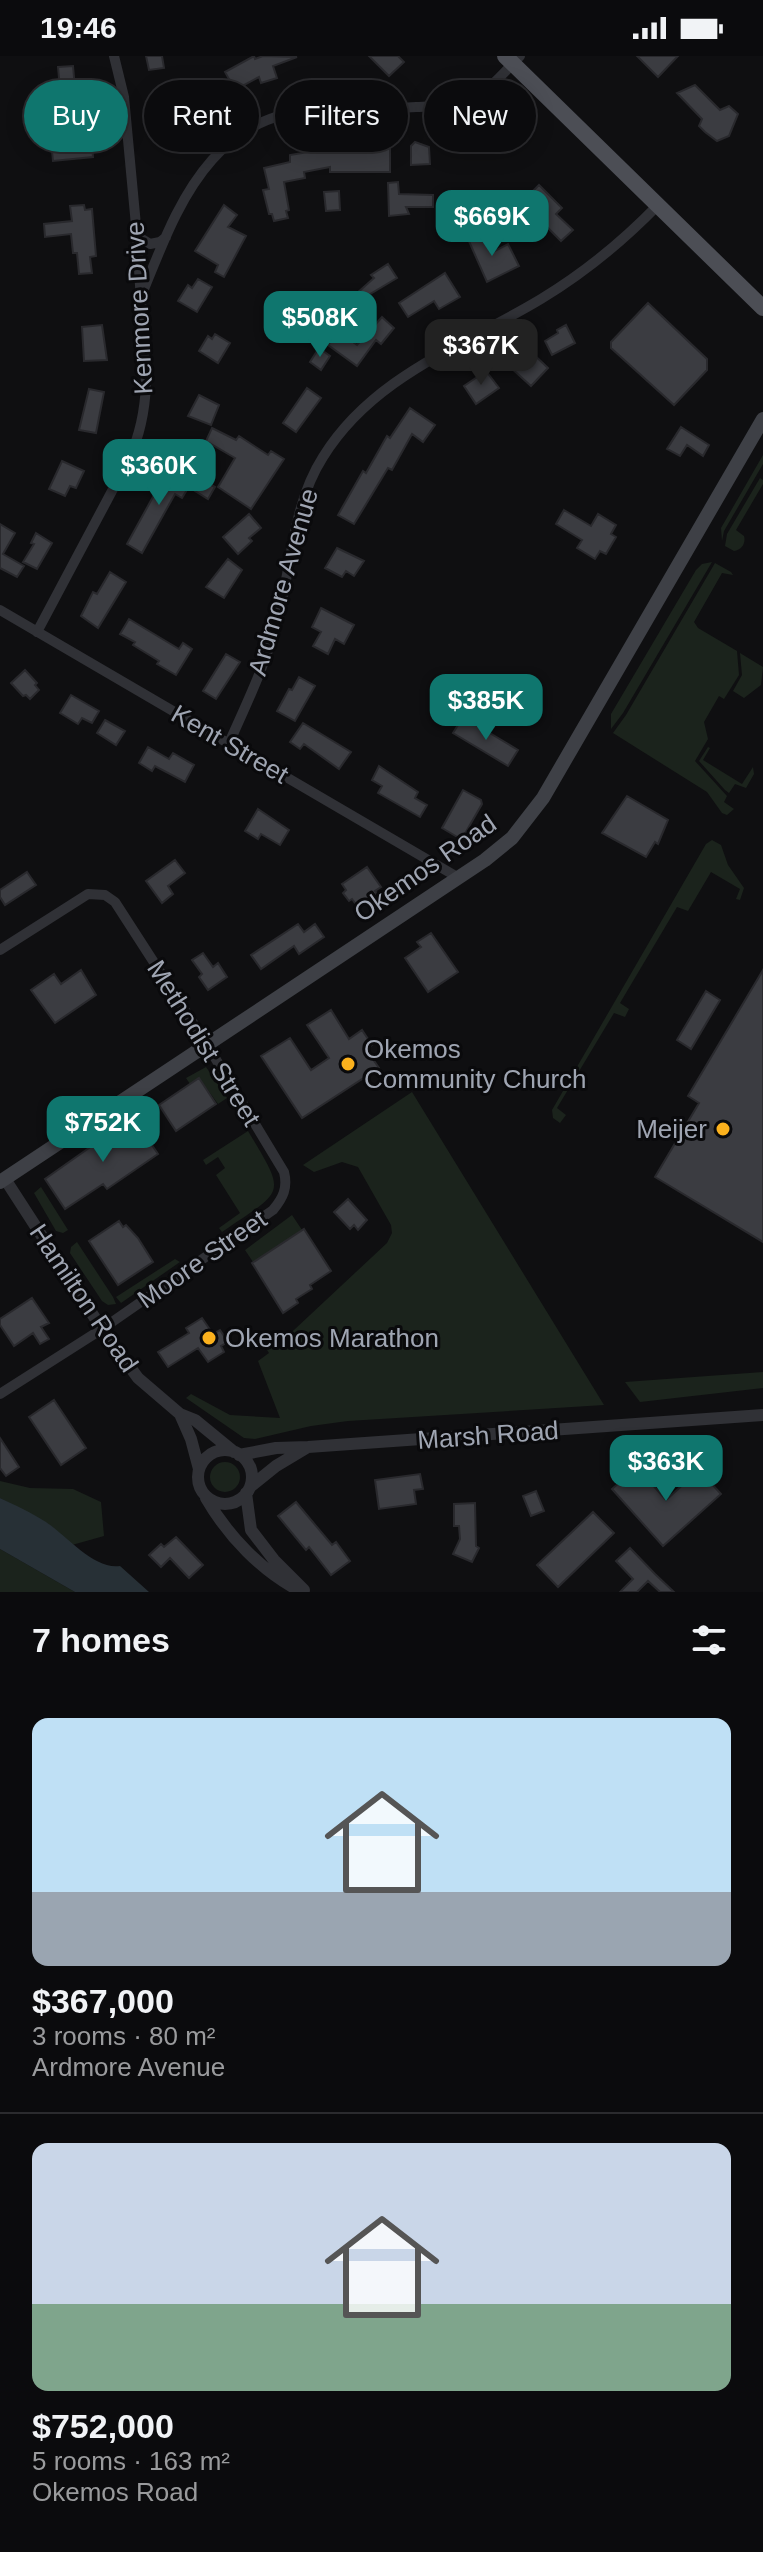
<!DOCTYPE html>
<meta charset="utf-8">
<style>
:root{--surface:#0b0b0d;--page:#19191b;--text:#f1f3f6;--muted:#9a9b9d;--line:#2b2b2e;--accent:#0f766e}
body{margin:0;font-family:Arial,sans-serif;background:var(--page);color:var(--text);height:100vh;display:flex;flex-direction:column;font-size:30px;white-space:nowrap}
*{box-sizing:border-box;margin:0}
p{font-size:26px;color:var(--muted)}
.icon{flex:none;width:44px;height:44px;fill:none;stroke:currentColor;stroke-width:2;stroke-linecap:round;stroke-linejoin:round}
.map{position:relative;height:1536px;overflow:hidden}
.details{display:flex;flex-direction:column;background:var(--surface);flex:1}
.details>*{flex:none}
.banner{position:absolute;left:24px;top:24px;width:716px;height:72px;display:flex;gap:16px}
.price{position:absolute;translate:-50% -68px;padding:0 18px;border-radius:16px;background:var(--accent);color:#fff;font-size:26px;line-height:52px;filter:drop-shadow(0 2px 4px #0008)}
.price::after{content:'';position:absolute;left:50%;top:48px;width:24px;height:18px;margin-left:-12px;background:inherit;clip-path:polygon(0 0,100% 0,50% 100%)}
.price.on{background:#222;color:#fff}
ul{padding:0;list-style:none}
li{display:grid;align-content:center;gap:16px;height:424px;padding:0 32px}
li+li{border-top:2px solid var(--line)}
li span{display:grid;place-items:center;height:248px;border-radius:16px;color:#555}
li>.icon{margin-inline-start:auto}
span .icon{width:144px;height:144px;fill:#fffc;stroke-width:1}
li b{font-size:34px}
h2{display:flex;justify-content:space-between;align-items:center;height:96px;padding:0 32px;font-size:34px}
.pill{padding:0 28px;border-radius:36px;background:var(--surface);box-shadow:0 4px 20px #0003,0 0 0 2px var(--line);font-size:28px;line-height:72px}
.pill.on{background:var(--accent);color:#fff}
.status{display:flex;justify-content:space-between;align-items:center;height:56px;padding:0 40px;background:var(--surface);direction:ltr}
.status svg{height:22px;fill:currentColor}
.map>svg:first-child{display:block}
.green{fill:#1b231c}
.water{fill:#273036}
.building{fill:#3b3c41;stroke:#29292d;stroke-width:2}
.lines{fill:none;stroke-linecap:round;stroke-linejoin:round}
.minor{stroke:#303136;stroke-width:10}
.tertiary{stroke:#303136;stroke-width:12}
.secondary{stroke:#3e4046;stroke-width:14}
.primary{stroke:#4c4e55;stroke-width:16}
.poi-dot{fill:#fbb11d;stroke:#0a0a0c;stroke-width:3}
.labels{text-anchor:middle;stroke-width:6;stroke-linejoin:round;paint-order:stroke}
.street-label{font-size:26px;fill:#9fa5b2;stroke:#0a0a0c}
.poi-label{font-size:26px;fill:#9fa5b2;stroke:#0a0a0c;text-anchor:start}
</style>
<div class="status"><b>19:46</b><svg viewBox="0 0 49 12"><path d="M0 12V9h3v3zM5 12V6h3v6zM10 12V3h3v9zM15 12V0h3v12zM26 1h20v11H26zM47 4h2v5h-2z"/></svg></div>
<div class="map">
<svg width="763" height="1536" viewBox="0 0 763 1536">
<rect width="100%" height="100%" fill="#0f0f11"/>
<path class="green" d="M763,399v9l-39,67 -2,10 -1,-13z
M760,422l3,2v4l-27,46 8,6c2,7 -2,14 -10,15l-9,-5 2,-12z
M712,506l-89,151 -12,16v-15l85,-144 6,-6z
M715,507l16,9 2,3 -11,-2 -28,49 4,6 39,23 2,24 -15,24 -5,-3 -15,26 4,17 -13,22 32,35 -3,6 10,7 -7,6 -5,-2 -15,-21 -94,-59 13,-18z
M740,597l23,14 -2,18 -17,13 -11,-7 9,-16z
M708,691l2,1 -7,12 39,24 11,-17 1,7 -8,14 -11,-4 -6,9 -4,-3 -26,-29z
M712,784l9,5 7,20 16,23 -4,12 -4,-1 4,-10 -29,-17 -23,39 -11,-4 -57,96 9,6 -4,8 -11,-4 -57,95 9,7 -6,8 -7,-5 -1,-8 154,-266z
M206,1011l21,31 -9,6 -19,-26 -9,6 -4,-6z
M412,1036l192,313 -256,16 -37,5 -56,13 -11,-1 -58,-40 5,-4 39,21 50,3 -22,-57 11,-8 -9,-14 9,6 10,-1 108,-101 5,-10 -1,-8 -33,-58 -16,-5 -28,10 -11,-7z
M248,1075c40,66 36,58 -26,101l-3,-4 21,-15 -24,-38 9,-7 -7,-11 -12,8 -3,-5z
M41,1131l27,43 -5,3 -7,-2 -22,-38z
M292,1159l10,15 -49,32 -8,-12z
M77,1186l36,55 3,7 -8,1 -6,-4 -32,-48 1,-6z
M175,1203l5,3 -59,41 -5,-6z
M763,1316v16l-123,14 -15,-20z
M210 1421a15 15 0 1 1 30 0a15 15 0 1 1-30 0Z
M0,1425l30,7 43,1 28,13 3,34 -32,9 -25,-22 -47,-25z
M0,1493l75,43h-75z"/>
<path class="water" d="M0,1442c15,7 32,15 46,24 20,13 48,48 74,44l29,26h-74l-75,-43z"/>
<path class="building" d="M146,0h16l2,12 -15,2z
M254,0l1,3 8,-3 34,1 -24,9 4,12 -16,5 -2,-6 -24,13 -10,-18z
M369,0h29l6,6 -15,14z
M637,0h41l-20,21z
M73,10l2,22 -15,1 -2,-22z
M695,29l25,25 9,-4 9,8 -9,22 -12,5 -12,-9 -6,-6 3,-7 -25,-26z
M174,35l3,38 -16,1 -1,-13h-4l-2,-25z
M84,42l3,35h4l2,24 -40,4 -1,-10 10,-1 -3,-23 -18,1 -1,-12 28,-3 -1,-14z
M415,86l14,5 1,17 -19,1v-19z
M373,92l17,1v23h-60v-5l-26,5 1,6 -21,4 5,28 -3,1 2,7 -14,3 -2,-7h-3l-6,-24 6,-1 -5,-21 26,-6v-7l24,-4z
M398,126l1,12 34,1v12h-27l3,7 -20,2 -1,-33z
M539,129l23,23 -6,6 17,16 -12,11 -16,-16 -5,5 -23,-23z
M339,135l1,19 -14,1 -2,-19z
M84,149l1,5 7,-1 4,47 -6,1 2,16 -13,1 -2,-21h-4l-2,-19 -26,3 -1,-13 28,-3 -2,-15z
M224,149l13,10 -9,12 18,9 -22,41 -9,-5 3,-7 -23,-14z
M482,176l11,20 15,-8 11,22 -32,16 -19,-43z
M388,208l9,14 -30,18 5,5 -10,8 -6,-6 -7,4 -3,-4 28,-25 -3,-3z
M445,217l15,24 -21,12 -5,-8 -26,16 -9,-14z
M198,223l14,8 -15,25 -19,-11 10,-16 4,3z
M648,247l59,56v11l-33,35 -63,-57v-6z
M382,261l12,11 -13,16 -5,-4 -19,26 -29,-21 10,-14 19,14z
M102,269l5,35 -23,1 -2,-34z
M566,269l9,18 -23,12 -7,-14 13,-8 -1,-3z
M215,278l15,9 -12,20 -19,-12 9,-15 4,3z
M319,292l11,8 -9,14 -11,-8z
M527,292l21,20 -17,18 -21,-19z
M486,315l13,17 -23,16 -12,-18z
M307,332l14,10 -25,34 -13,-9z
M89,333l15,3 -8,41 -17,-3z
M199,339l20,10 -8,20 -23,-9z
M410,352l25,17 -12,17 -11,-8 -20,36 -4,-2 -34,56 -16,-9 25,-44 3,2 21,-37 3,2z
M681,371l28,18 -6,11 -16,-11 -7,11 -13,-7z
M212,372l24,12 3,-4 29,19 3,-4 13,8 -33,50 -33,-22 17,-29 -29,-17z
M62,405l22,10 -8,17 -6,-2 -5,10 -16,-7z
M170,410l23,14 -11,18 -7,-4 -33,59 -15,-9z
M202,424l13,7 -7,12 -13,-8z
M564,454l27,16 7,-12 18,11 -5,9 5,3 -10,17 -6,-3 -5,8 -18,-11 5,-8 -26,-16z
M249,458l12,14 -12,10 3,3 -14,13 -15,-17z
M0,468l15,9 -12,21 21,12 -7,11 -17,-9z
M36,477l16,10 -15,26 -14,-7 11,-18 -3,-1z
M337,492l27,13 -10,15 -8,-5 -4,6 -17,-9z
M228,503l14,11 -18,28 -18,-11z
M110,516l16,10 -28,46 -17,-12 12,-24 4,2z
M321,552l33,17 -10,19 -9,-5 -7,15 -15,-8 8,-14 -9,-5z
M129,563l50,30 4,-6 9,6 -16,26 -19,-11 2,-3 -26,-16 2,-3 -15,-8z
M226,598l14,8 -24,37 -13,-8z
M25,614l12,13 -2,2 4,5 -9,9 -4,-4 -3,1 -12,-13z
M299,621l16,9 -20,35 -18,-10 12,-22 3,1z
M71,639l28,16 -7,12 -10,-5 -4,6 -18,-11z
M463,661l55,33 -10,16 -55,-33z
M105,664l20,11 -9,14 -19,-12z
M303,667l48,29 -12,17 -35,-25 -4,5 -10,-7z
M148,691l21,12 4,-6 21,12 -9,17 -30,-16 -3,5 -13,-8z
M379,710l39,26 -3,6 12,7 -7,12 -42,-24 4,-7 -10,-6z
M463,734l18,10 1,4 -19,33 -4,1 -17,-10z
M627,740l41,24 -10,24 -3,-2 -9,15 -44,-24z
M258,753l31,21 -9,15 -19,-11 -3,5 -13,-8z
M175,804l10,13 -17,13 5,8 -11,9 -16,-22z
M367,811l14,20 -6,4 2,2 -19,14 -6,-8 -3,2 -6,-8 3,-3 -4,-6z
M27,816l9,13 -31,20 -5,-8v-7z
M298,868l6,8 11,-8 9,13 -25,17 -5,-8 -33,23 -10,-14z
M431,877l27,39 -30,20 -23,-34 16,-11 -4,-5z
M203,897l10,14 5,-4 9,14 -19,13 -9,-13 3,-3 -10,-14z
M81,914l15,25 -41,28 -24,-33 23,-16 7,10z
M763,914v272l-108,-65 44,-74 -11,-7z
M706,935l14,9 -29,49 -14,-9z
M331,954l18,29 13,-9 10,15 -6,4 13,19 -77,50 -41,-62 29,-18 21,32 18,-12 -22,-33z
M199,1022l17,26 -40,27 -17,-26z
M133,1061l25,37 -51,35 -4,-5 -38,25 -20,-30z
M348,1143l19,21 -9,10 -4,-5 -4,4 -16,-17z
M119,1165l4,6 3,-2 12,13 15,24 -35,23 -29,-44z
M304,1173l27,42 -21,14 2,4 -16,10 2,4 -15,10 -31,-50z
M32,1242l17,25 -8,4 8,12 -9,5 -7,-11 -19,13 -14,-21v-6z
M202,1262l11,16 7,-4 8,12 -7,4 3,6 -16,10 -10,-14 -30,19 -10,-15 31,-19 -3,-5z
M54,1344l32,48 -25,17 -32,-48z
M0,1382l19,29 -13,9 -6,-8z
M637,1411l29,33 33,-30 22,24 -58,52 -51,-57z
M420,1418l3,15 -9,1 2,14 -37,5 -4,-29z
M536,1435l8,20 -13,5 -8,-20z
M296,1446l36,43 4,-3 14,19 -19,14 -22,-28 -3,3 -28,-34z
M475,1447l1,43 3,2 -7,14 -19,-8 7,-15 -1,-13h-5v-22z
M593,1456l21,21 -56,54 -21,-22z
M176,1481l27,28 -14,13 -19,-20 -9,9 -12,-12 12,-11 3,3z
M630,1492l25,26 19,18h-14l-12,-11 -11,11h-17l13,-13 -17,-18z"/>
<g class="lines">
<path class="minor" d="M137,180l13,8 10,-2 6,-5
M142,238c19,-46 37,-97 70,-134 58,-67 127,-48 204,-53 18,-1 37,-1 54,-8 20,-8 35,-28 50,-43
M0,554l459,268
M37,576l92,-173c11,-24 16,-49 17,-75l-9,-148 -13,-139 -10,-41
M229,687c19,-42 39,-84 50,-129 13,-53 14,-110 44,-157 50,-81 140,-111 218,-158 43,-26 82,-58 117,-94
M0,894l88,-56 17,1 10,7 91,141 78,129c4,16 -1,26 -11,38l-171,119 -102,65"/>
<path class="tertiary" d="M5,1123l97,150 36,49 42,36 15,6 39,32
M180,1358l11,25 8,30
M198 1421a27 27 0 1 1 54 0a27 27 0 1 1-54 0Z
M239,1399l37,-7 32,-1 455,-32
M250,1431l26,-21 30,-18
M246,1437l5,37 23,30 30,30
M206,1442c22,38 56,74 96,94"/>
<path class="secondary" d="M0,1126l485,-322 27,-22 31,-40 220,-379"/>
<path class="primary" d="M505,0l258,252"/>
</g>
<g class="poi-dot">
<circle cx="348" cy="1008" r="8"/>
<circle cx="723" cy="1073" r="8"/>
<circle cx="209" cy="1282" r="8"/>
</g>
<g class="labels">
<g class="street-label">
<text transform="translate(139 252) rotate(-93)" y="9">Kenmore Drive</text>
<text transform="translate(283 526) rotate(-74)" y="9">Ardmore Avenue</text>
<text transform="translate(230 688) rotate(30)" y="9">Kent Street</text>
<text transform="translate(425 812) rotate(-35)" y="9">Okemos Road</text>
<text transform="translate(204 987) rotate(58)" y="9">Methodist Street</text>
<text transform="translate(202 1203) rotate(-35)" y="9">Moore Street</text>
<text transform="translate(84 1242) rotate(56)" y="9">Hamilton Road</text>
<text transform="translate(488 1379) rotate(-4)" y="9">Marsh Road</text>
</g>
<g class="poi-label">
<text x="364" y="1002">Okemos<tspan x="364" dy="30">Community Church</tspan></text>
<text x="707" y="1082" text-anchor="end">Meijer</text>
<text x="225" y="1291">Okemos Marathon</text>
</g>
</g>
</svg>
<b class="price" style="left:492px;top:202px">$669K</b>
<b class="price" style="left:320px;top:303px">$508K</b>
<b class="price on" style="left:481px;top:331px">$367K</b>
<b class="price" style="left:159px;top:451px">$360K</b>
<b class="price" style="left:486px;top:686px">$385K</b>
<b class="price" style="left:103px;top:1108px">$752K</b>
<b class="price" style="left:666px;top:1447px">$363K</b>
<div class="banner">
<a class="pill on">Buy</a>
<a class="pill">Rent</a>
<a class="pill">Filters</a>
<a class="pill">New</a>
</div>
</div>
<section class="details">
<h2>7 homes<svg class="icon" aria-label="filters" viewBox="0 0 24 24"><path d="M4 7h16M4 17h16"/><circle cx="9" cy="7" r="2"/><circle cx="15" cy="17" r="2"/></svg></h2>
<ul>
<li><span style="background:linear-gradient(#bfe0f5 70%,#9aa5b1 0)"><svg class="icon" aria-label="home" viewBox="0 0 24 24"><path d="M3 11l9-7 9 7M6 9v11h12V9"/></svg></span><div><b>$367,000</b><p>3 rooms · 80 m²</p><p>Ardmore Avenue</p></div></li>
<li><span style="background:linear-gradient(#c9d6e8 65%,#7fa58c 0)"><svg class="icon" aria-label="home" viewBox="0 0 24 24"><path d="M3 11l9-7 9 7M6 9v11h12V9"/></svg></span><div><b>$752,000</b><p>5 rooms · 163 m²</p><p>Okemos Road</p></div></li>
</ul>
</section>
